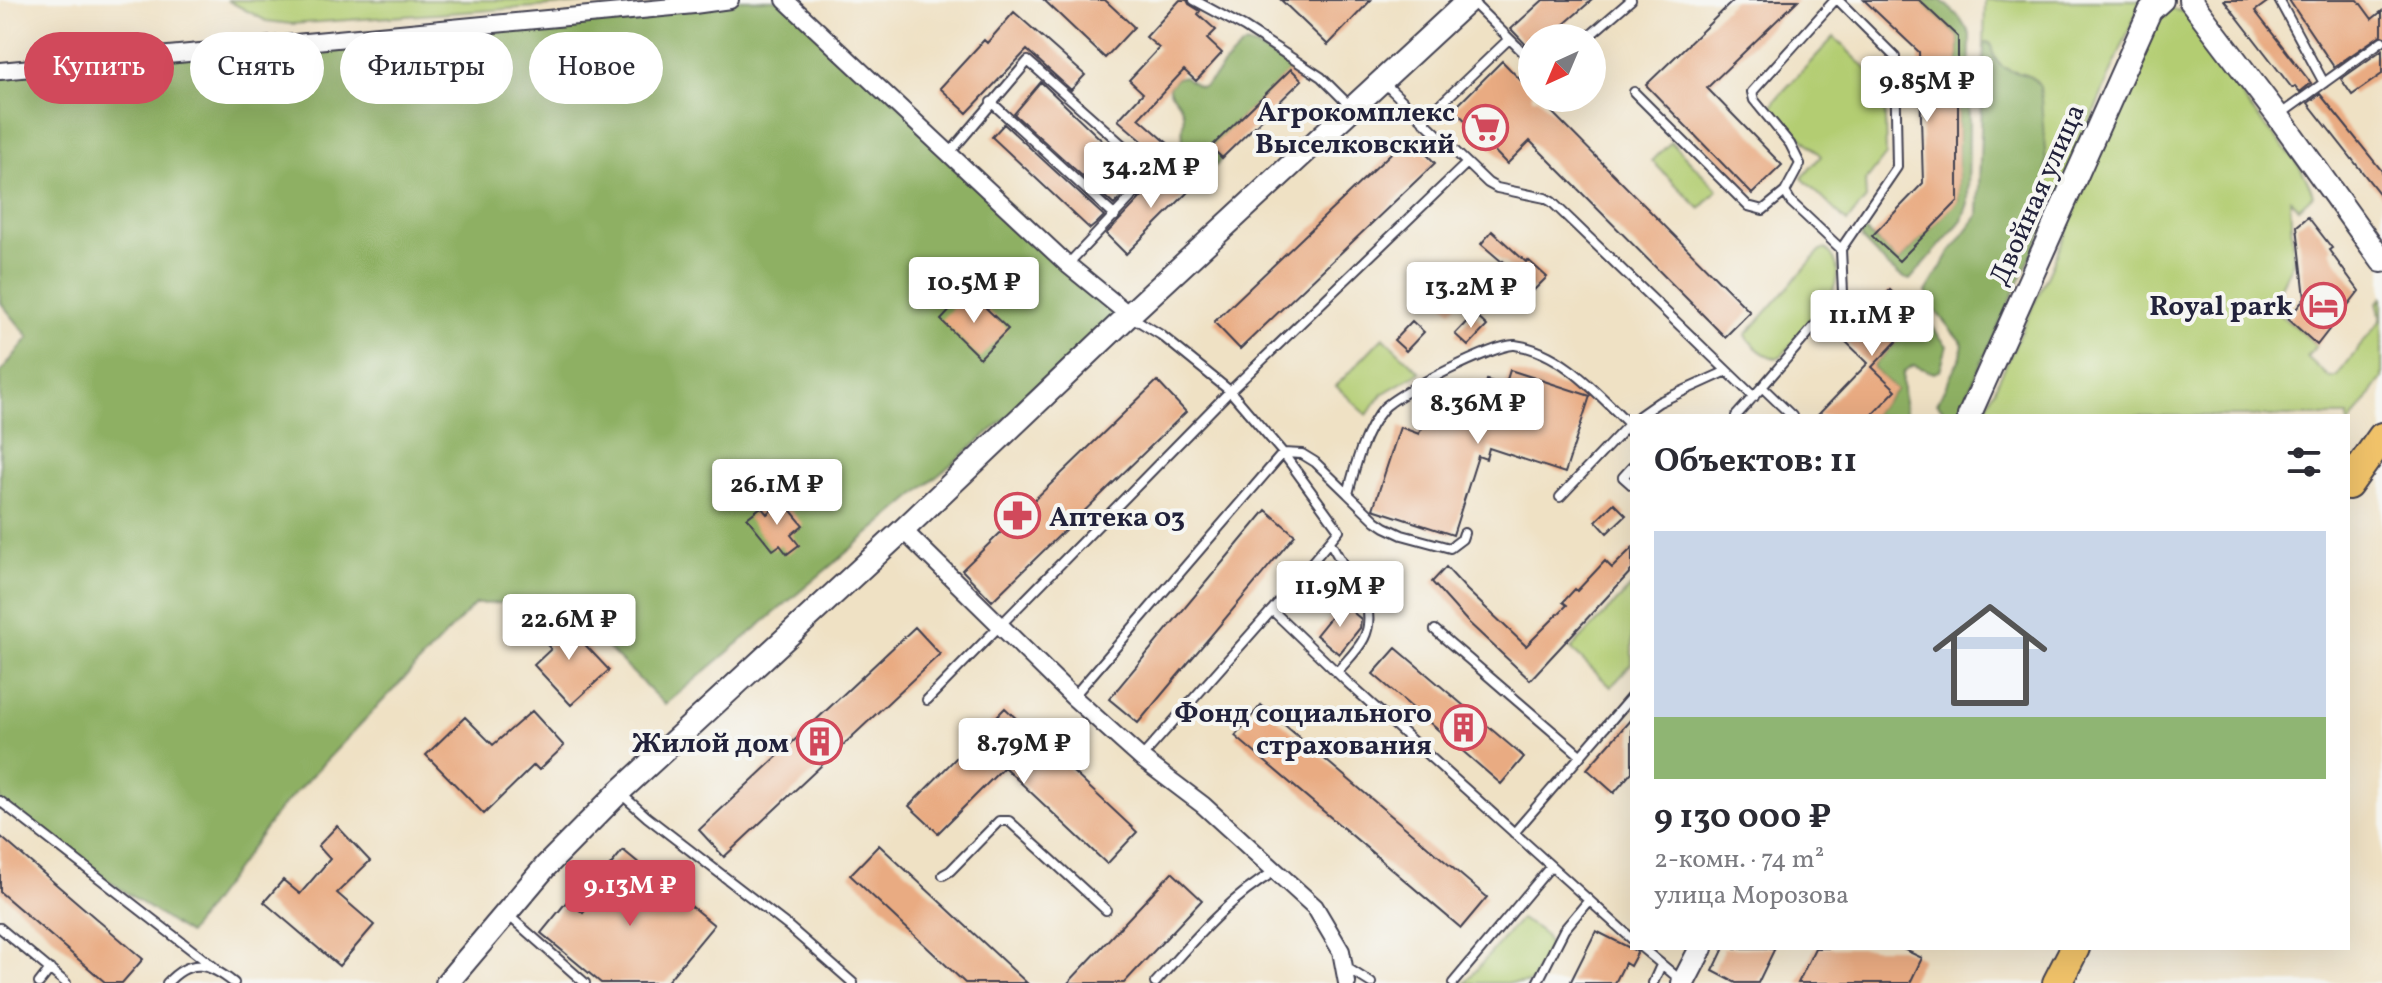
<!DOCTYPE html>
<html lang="ru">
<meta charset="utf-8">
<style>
:root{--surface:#fff;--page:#f2f2f3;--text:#2b2b33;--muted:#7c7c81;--accent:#d1495b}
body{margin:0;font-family:Vollkorn,serif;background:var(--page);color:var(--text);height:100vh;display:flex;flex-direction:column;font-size:30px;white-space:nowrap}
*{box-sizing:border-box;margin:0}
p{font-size:26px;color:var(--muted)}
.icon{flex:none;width:44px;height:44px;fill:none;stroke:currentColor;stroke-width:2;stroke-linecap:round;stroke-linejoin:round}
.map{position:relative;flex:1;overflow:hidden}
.sheet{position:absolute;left:1630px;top:414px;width:720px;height:536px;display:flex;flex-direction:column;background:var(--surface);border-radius:0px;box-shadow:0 8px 32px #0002}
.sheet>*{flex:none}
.hud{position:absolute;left:24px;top:32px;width:760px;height:72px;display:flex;gap:16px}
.needle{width:52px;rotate:224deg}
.fabs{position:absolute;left:1518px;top:24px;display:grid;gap:16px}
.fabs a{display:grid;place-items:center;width:88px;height:88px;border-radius:50%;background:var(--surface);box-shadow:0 8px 32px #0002;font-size:40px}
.price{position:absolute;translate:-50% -68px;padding:0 18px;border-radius:8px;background:#fff;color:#222;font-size:26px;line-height:52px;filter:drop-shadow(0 2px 4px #0008)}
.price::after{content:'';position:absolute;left:50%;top:48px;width:24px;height:18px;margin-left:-12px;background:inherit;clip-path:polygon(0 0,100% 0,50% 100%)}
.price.on{background:var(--accent);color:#fff}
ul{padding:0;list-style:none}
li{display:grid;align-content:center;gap:16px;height:424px;padding:0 24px}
li span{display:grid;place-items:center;height:248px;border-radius:0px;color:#555}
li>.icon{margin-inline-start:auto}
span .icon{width:144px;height:144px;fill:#fffc;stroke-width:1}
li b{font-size:34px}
h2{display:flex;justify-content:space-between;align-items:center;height:96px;padding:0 24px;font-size:34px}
.pill{padding:0 28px;border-radius:36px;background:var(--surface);box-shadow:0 8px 32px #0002;font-size:28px;line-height:72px}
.pill.on{background:var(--accent);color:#fff}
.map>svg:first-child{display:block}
.green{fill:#b3cd72;stroke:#6a7856;stroke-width:2}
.forest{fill:#8eb064;stroke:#586950;stroke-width:2}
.building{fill:#e9ab82}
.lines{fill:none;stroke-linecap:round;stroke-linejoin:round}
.service-casing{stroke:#413f50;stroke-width:12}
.minor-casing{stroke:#413f50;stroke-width:20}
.tertiary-casing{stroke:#413f50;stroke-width:26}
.trunk-casing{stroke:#413f50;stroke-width:32}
.service{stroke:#fff;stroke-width:8}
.minor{stroke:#fff;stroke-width:16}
.tertiary{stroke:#fff;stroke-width:22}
.trunk{stroke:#f1c36a;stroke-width:28}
.labels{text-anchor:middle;stroke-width:8;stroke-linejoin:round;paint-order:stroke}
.poi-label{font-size:28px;font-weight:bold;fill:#22223b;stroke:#f6f6f2;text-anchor:end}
.street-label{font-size:28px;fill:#22223b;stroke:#f6f6f2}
</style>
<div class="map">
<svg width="2382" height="983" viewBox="0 0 2382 983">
<rect width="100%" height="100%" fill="#f6f6f2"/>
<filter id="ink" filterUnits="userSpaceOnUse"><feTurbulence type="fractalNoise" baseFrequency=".0125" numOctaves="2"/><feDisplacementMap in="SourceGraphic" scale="16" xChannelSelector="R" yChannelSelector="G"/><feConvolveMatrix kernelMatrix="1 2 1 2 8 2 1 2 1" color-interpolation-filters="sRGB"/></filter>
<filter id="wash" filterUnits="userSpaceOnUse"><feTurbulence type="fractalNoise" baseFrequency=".006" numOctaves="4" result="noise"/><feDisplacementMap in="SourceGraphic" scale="32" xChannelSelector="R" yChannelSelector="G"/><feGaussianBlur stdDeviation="1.8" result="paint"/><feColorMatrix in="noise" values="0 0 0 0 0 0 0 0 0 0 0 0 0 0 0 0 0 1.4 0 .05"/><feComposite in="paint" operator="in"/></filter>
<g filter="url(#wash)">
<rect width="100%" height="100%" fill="#efe1c4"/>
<path class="green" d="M227,0h409l-345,24 -25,-3z
M1985,0h157l-92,215 -30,-139 -24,-12 -9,-21 -3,2z
M2169,9l17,3c23,34 44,70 70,103 21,26 47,47 57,80l-14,13 -9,-9 3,63 -22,45 46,38 -10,12 23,21 6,-1 43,-55 2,-4 -4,-15 5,-5v80l-34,48v-10h-366l68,-146 103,-243 8,-13z
M1834,37l50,49 2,69 -21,27 1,17 -19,23 -45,-44 19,-22 -49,-48 3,-8z
M1671,142l47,48 -18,19 -48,-48z
M1826,249c36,30 -24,85 -45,107l-5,2c-12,-2 -24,-12 -30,-23l74,-84z
M1383,337l37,35 -38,22 -15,21 -31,-29z
M1632,586v78l-21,23 -40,-38z
M1520,919c12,7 27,12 29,27l-18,37h-66z"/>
<path class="forest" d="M730,0h55l344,315 -464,390 -104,-104 -86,3 -196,206 -91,124 -188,-126v-435l29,-36 -29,-35v-227z
M1919,0h22l19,18 10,16 -2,169 -6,17 -52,60c-17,-4 -34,-27 -48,-40l-1,-4 3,-6 35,31 59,-61v-163z
M1987,42l4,2c5,39 36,20 49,42l10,129 -93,201h-8l-12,-13 24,-47 2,-12 -30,-36 -7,-16 23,-38 29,-39 6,-170z
M1246,44l10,3 36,22 -81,78 11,11 -6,8 -3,-3 -8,8c-8,-8 -18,-15 -21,-26 -7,-27 11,-25 -15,-55v-4l8,-8 7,-2 13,10 6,1c17,-12 25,-32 43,-43z
M1919,318l10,5 18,23 -7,24 -6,3 -21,-8c-4,3 -8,4 -10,9 -1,5 1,36 3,42h-35l25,-26 -24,-23z"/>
<g id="blocks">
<path class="building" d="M1044,0h61l29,27 -29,31z
M1180,0h7l2,4 11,7 -2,3 18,16 -9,9 15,14 -26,28 -12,-11 -45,48 33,29 -9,12 -45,-39 25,-27 -14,-13 30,-32 -13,-11z
M1281,0h90l-43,45z
M1543,0h49l-44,38h-16v13l-21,-22z
M1734,0h64l-91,88 75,77 -30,29 -106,-109z
M1864,0h55l39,37v164l-59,60 -27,-25 51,-53 -4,-131z
M2224,0h46l-15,11 56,72 -11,9 -5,-6 -3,2z
M2289,0h69l14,19 10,-8v23l-48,33z
M1014,12l71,63 -14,15 -44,-40 -60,63 -27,-25 44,-48 3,3z
M2382,50v24l-30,21 -11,-16z
M1502,61l30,31v6h6l212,214 -25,25 -195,-196 -23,23 -53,-55z
M1291,69l11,11 -80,78 -11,-11z
M1041,82l99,95 -26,28 -100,-91z
M2320,94l62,77v26l-74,-94z
M1004,124l100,92 -8,8 -6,5 -98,-92z
M1409,136l26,27 -195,186 -26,-27z
M1182,165l17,16 -73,73 -20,-20 45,-47 5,4z
M2308,217l24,31 -3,2 30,41 -42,54 -29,-26 17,-21 -8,-72z
M1492,231l34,31 2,-2 19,17 -13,13 -31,-29 -1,1 -21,-18z
M1455,278l14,12 -18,21 -14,-13z
M1890,290l29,28 -47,49 24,23 -25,26h-54l51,-53 -25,-24z
M968,291l40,38 -28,29 -39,-38z
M1474,314l13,12 -19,20 -13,-12z
M1412,321l12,11 -18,19 -12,-11z
M1510,370l80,26 -25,77 -76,-25 -3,11 -8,-3 -25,79 -80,-26 27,-82 19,7 6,-18 17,5 11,-33 29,9 5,-17 18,6z
M1157,381l29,31 -194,189 -30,-31z
M783,501l20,24 -12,10 8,10 -12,9 -7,-9 -7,5 -26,-32 14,-11 6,7z
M1614,503l12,12 -19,18 -11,-12z
M1266,510l29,25 -157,188 -29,-24z
M1632,548v22l-102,110 -63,-59 -35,-39 14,-15 21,23 59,56 41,-41 -4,-3 12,-13 2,2 28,-30 7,7z
M1342,603l19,16 -1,9 -21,26 -23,-19z
M559,617l50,53 -38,35 -37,-40 17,-16 -13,-14z
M915,627l25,27 -216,203 -25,-27z
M1396,648l128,109 -23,27 -128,-110z
M1261,705l226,192 -26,31 -226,-192z
M1005,708l132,124 -30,32 -103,-97 -66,66 -29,-27z
M532,711l32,35 -25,24 -5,-5 -50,49 -58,-59 39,-38 28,28z
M1632,718v54l-18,21 -27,-24z
M337,826l33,35 -33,32 37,32 -35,41 -75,-64 19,-22 17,14 30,-35 -12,-13z
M0,836l143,123 -21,24h-16l-106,-91z
M879,845l148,138h-62l-115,-108z
M623,850l91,75 -48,58h-65l-60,-50 27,-33 15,13 28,-34 -7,-6z
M1172,872l30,28 -78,83h-56z
M1596,931l40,20 1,2 -7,13 -5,-3 -10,20h-45z
M1724,948h51l-17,35h-22l-23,-12z
M1815,948h86l21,10 -12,25h-112z"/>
</g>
</g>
<g filter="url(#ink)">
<use href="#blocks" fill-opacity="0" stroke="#413f50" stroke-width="2"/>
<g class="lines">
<defs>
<path id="service" d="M1194,0l50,27 77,50 30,30
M1470,0l62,61
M1835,0l-83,92 2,8 36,44 10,20 -15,28 6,10 50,47
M2279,0l45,83
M1587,38l44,-38
M1382,81l106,102 9,5 48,10 7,4 202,195
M1634,92l114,114 15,4 22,-18
M991,102l124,114
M2278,116l104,-75
M1423,121l86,-82
M949,154l79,-93 126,112 -86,91
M1130,316l31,19 69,56 53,62 56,77 -67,80 -131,148
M1762,387l81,-94 -2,-44 56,-82 -2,-110 -57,-57
M1639,416l20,-14 68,-31
M1736,416l26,-29 30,29
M1632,467l-9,10 9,8
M1348,494l28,27 9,6 17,8 48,13 12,-9 2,-6
M1560,497l71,-75
M1330,542l37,65c7,30 -12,44 -30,65
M1272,610l75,72 285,257
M1435,630l145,125
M1073,697l210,-244 19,1 13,8 33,32c7,-28 16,-63 35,-85 12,-15 114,-66 132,-64 46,6 82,48 114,79
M927,700l303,-309 236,-227
M619,792l28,25 141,109 65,57
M0,801l215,167
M1514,833l118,-137
M943,875l7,-4 49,-50h10l97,89
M507,914l78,69
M0,928l66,55
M1642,948l41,34
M1344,966l27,17
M39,983l11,-14
M167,983c24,-26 42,-20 67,0
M1155,983c39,-43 69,-81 120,-112
M1453,983l98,-117
M1537,983l27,-53 25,-30
M1653,983l8,-18"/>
<path id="minor" d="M785,0l283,265 61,50
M0,71l694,-66 36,-5
M903,530l170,167 68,61 62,47 112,102 26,44 6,32"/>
<path id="tertiary" d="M2190,0l88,116 104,145
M1969,416l181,-405 12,-11
M447,983l99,-117 73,-74 284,-262 226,-215 340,-315
M1683,983l18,-35"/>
<path id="trunk" d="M2348,485l34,-48
M2057,983l18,-35"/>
</defs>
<use href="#service" class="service-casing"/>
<use href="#minor" class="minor-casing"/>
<use href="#tertiary" class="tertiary-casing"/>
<use href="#trunk" class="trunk-casing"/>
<use href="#service" class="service"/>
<use href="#minor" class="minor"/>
<use href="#tertiary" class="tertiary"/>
<use href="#trunk" class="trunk"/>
</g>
</g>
<defs>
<symbol id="supermarket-ring" viewBox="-11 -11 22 22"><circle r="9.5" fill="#f6f6f2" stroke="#d1495b" stroke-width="1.5"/><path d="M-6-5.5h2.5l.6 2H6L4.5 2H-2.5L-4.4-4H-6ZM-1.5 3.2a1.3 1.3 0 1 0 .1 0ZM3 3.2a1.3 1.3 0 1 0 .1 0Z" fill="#d1495b"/></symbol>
<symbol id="hotel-ring" viewBox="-11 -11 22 22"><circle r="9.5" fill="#f6f6f2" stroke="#d1495b" stroke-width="1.5"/><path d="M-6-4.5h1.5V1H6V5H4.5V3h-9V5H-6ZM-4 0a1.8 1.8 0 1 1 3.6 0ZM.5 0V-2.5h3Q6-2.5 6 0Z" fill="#d1495b"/></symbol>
<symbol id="pharmacy-ring" viewBox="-11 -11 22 22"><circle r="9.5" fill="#f6f6f2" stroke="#d1495b" stroke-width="1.5"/><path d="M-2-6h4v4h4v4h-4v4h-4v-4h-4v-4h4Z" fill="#d1495b"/></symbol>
<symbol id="building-ring" viewBox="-11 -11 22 22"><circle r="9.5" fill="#f6f6f2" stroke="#d1495b" stroke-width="1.5"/><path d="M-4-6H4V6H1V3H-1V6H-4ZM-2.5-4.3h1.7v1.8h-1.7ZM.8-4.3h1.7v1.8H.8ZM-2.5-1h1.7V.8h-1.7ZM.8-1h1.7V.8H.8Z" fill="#d1495b"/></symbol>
</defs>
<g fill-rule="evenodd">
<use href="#supermarket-ring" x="1460" y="102" width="51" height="51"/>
<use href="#hotel-ring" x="2298" y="280" width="51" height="51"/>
<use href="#pharmacy-ring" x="992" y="490" width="51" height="51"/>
<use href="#building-ring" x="1438" y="702" width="51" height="51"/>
<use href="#building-ring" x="794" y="716" width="51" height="51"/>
</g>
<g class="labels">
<g class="poi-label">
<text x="1455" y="121">Агрокомплекс<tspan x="1455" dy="32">Выселковский</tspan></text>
<text x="2293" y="315">Royal park</text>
<text x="1049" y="526" text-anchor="start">Аптека 03</text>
<text x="1432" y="722">Фонд социального<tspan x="1432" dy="32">страхования</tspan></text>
<text x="789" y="752">Жилой дом</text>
</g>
<g class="street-label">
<text transform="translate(2036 194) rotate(-66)" y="10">Двойная улица</text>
</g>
</g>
</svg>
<div class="fabs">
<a><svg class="needle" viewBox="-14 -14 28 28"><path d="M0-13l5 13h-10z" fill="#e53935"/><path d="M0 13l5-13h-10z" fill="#7c7c81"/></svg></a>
</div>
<b class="price" style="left:1927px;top:124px">9.85M ₽</b>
<b class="price" style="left:1151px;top:210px">34.2M ₽</b>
<b class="price" style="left:974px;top:325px">10.5M ₽</b>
<b class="price" style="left:1471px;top:330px">13.2M ₽</b>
<b class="price" style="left:1872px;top:358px">11.1M ₽</b>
<b class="price" style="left:1478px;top:446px">8.36M ₽</b>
<b class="price" style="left:777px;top:527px">26.1M ₽</b>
<b class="price" style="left:1340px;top:629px">11.9M ₽</b>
<b class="price" style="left:569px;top:662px">22.6M ₽</b>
<b class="price" style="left:1024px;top:786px">8.79M ₽</b>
<b class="price on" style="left:630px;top:928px">9.13M ₽</b>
<div class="hud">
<a class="pill on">Купить</a>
<a class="pill">Снять</a>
<a class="pill">Фильтры</a>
<a class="pill">Новое</a>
</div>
<section class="sheet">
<h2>Объектов: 11<svg class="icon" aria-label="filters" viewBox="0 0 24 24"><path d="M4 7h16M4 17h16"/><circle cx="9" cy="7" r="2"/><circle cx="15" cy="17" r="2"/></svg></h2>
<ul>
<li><span style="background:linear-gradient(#c9d6e8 75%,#8fb573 0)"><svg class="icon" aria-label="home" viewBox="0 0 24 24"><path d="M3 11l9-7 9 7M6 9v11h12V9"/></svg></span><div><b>9 130 000 ₽</b><p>2-комн. · 74 m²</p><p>улица Морозова</p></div></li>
</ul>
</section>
</div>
